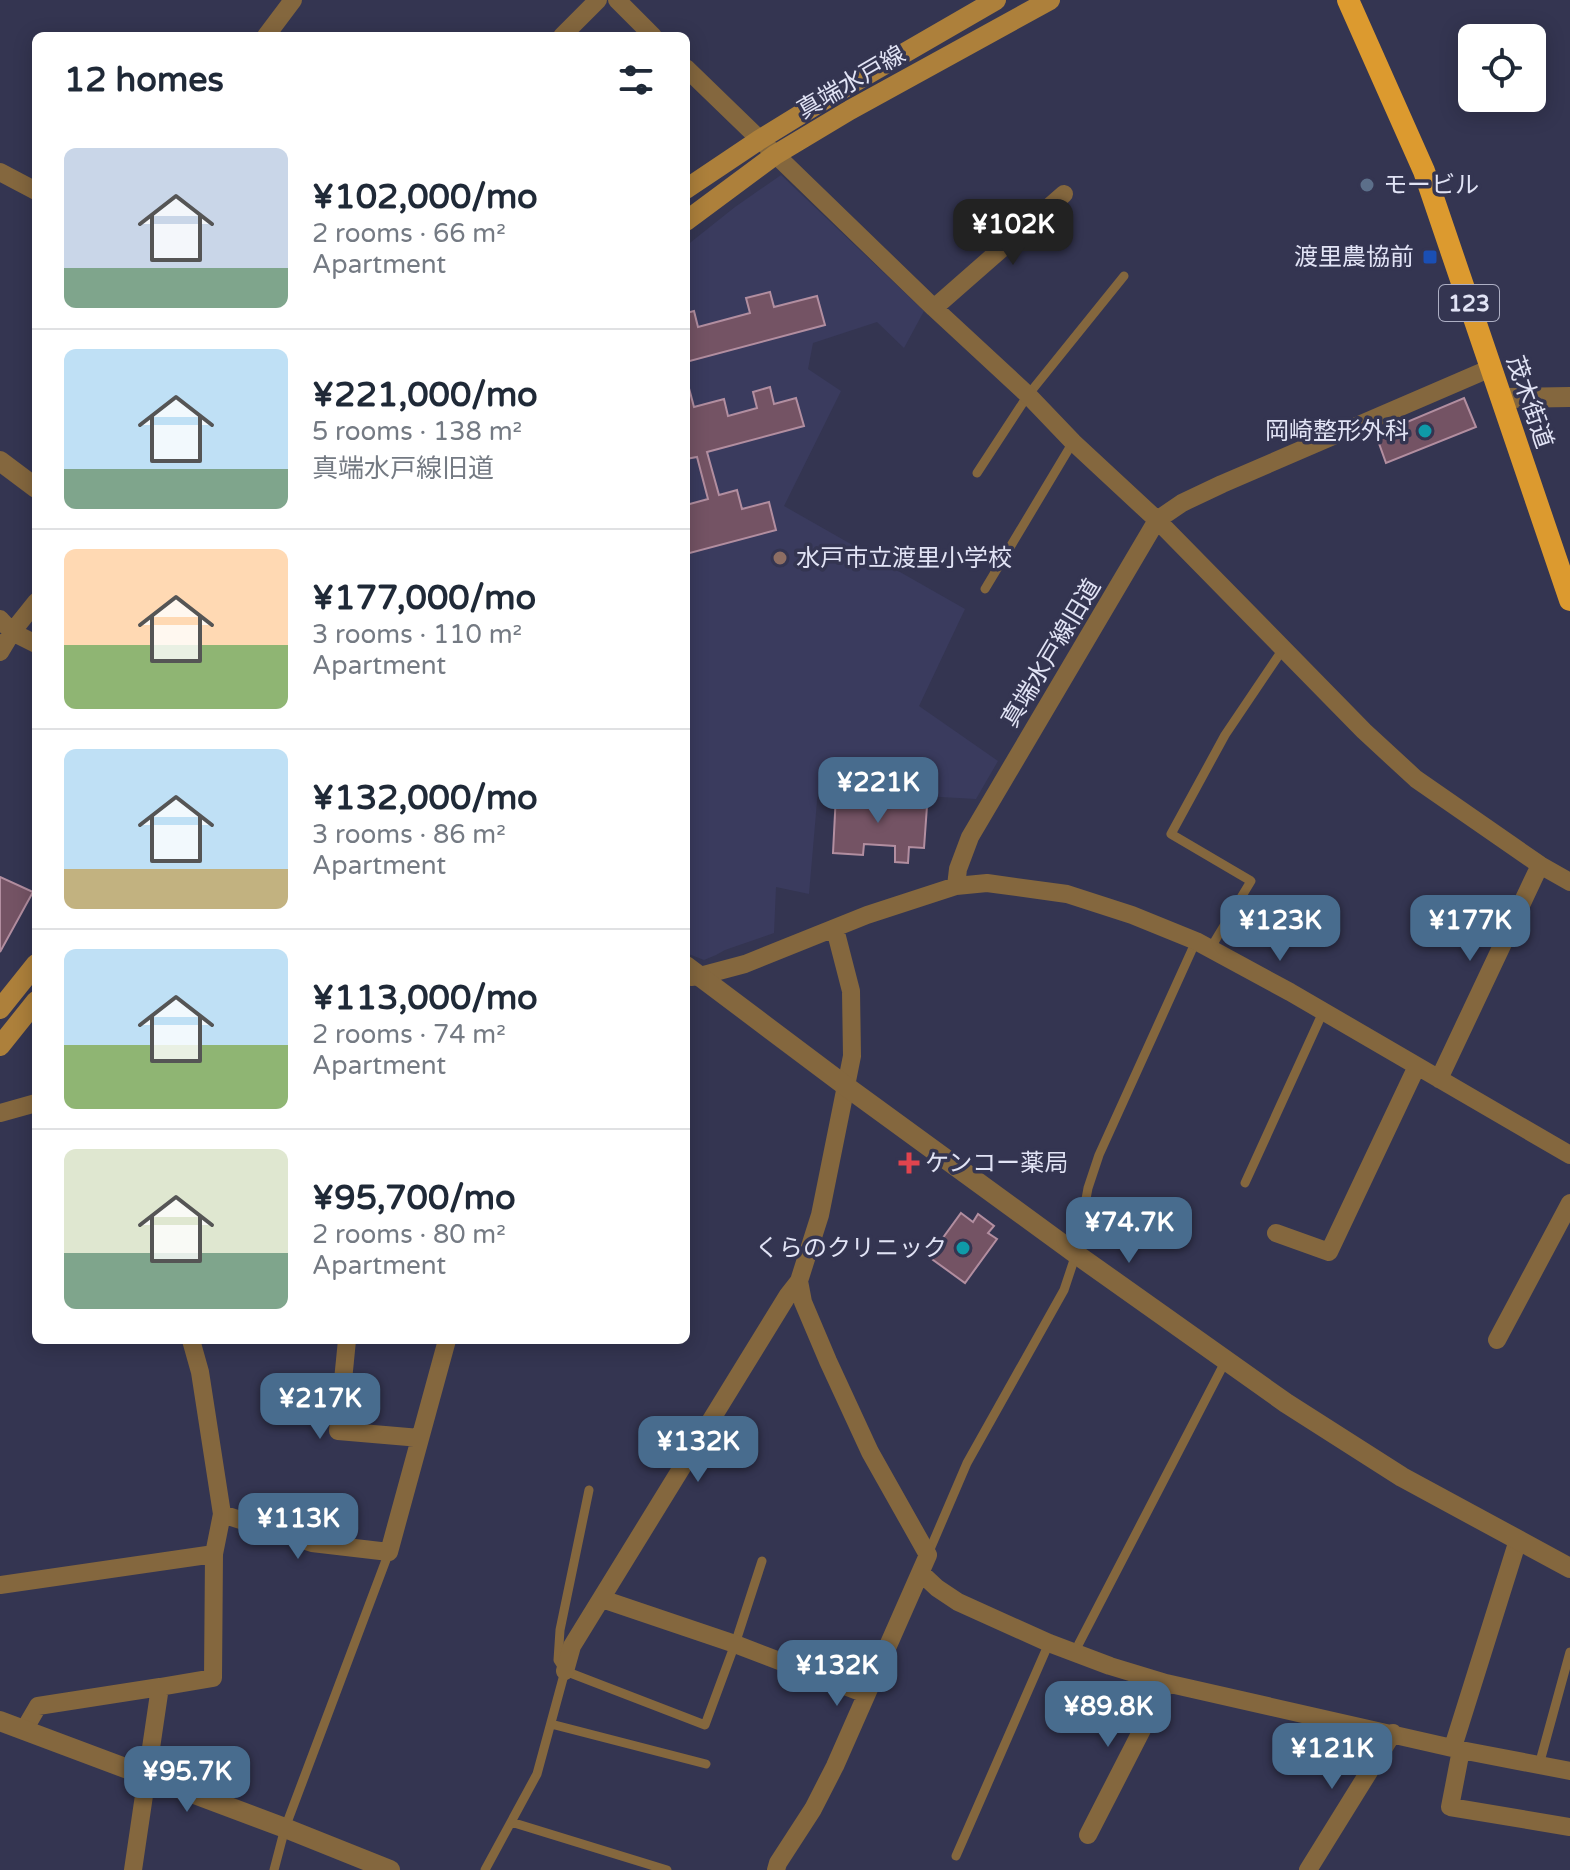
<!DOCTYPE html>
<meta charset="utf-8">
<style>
:root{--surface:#fff;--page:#f2f2f3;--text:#1f2937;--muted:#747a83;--line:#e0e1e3;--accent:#486c8e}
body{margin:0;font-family:"Varela Round","Noto Sans JP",sans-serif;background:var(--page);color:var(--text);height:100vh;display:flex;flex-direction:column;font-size:30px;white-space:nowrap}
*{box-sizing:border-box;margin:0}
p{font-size:26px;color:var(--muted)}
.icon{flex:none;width:44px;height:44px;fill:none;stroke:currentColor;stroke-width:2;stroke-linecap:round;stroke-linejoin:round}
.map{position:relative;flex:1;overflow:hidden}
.side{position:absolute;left:32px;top:32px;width:658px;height:1312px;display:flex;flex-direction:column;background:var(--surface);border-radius:12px;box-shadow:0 4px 20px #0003}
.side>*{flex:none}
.tools{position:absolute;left:1458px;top:24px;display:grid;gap:16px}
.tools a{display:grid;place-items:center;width:88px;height:88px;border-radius:12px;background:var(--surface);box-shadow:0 4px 20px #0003;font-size:40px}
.price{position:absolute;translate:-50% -68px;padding:0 18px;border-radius:16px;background:var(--accent);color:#fff;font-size:26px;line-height:52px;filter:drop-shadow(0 2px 4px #0008)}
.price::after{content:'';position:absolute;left:50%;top:48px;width:24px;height:18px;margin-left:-12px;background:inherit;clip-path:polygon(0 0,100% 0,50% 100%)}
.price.current{background:#222;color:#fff}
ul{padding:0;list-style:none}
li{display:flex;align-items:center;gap:24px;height:200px;padding:0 32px}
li+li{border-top:2px solid var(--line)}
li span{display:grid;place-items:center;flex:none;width:224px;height:160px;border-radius:12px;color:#555}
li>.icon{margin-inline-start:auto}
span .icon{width:96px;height:96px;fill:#fffc;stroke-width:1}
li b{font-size:34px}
h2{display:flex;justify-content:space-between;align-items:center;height:96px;padding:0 32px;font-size:34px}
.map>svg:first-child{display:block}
.built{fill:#3a3b5e}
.building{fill:#745364;stroke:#b28ea0;stroke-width:2}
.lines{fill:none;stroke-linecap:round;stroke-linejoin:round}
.service{stroke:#84673e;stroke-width:9}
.minor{stroke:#84673e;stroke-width:18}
.tertiary{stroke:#84673e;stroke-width:20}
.secondary{stroke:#ad803b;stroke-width:20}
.trunk{stroke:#dc9a2f;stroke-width:22}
.service-dot{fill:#5c6f8a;stroke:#343551;stroke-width:3}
.transit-dot{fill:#1a4fb4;stroke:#343551;stroke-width:3}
.culture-dot{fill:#0f9aa8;stroke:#343551;stroke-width:3}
.education-dot{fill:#8d6e63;stroke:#343551;stroke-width:3}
.health-dot{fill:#e0444e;stroke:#343551;stroke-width:3}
.labels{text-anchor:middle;stroke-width:7;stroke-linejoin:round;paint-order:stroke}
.shield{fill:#343551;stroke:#adafc4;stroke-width:2}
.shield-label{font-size:22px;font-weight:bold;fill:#e1e3f5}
.street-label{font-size:24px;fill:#e1e3f5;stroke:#343551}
.poi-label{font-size:24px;fill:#e1e3f5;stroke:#343551;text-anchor:start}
</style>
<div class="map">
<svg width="1570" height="1870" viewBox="0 0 1570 1870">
<rect width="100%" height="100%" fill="#343551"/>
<path class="built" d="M781,175l143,136 -20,37 -27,-26 -64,21 -5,26 33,22 -57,115 181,103 -46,97 79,55 -22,38 -158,-9 -9,104 -33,-7 -2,46 -49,17 -9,5 -12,5 -18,-7v-707l49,-39z"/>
<path class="building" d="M770,292l4,15 43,-11 8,29 -139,37v-49l8,-2 4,16 52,-14 -4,-15z
M686,377l8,30 30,-8 4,17 29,-8 -4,-16 17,-5 4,17 22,-6 8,28 -97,26 12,43 18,-5 5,19 27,-7 7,28 -90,24v-49l22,-6 -11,-42 -11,2z
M1464,398l12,29 -90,36 -10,-28z
M836,794l76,5v6l15,1 -3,42 -15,-1 -1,16 -13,-1v-16l-31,-2 -1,11 -30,-2z
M0,877l33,15 -33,60z
M961,1213l12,9 5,-8 16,12 -6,7 9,6 -32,44 -36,-26z"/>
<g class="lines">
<path class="service" d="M977,473l51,-78 96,-119
M985,589l88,-147
M1210,949l41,-68 -80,-47 54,-99 58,-86
M1245,1183l78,-171
M589,1490l-29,140 -2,30 7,11 140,54 30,-81 27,-83
M928,1554l39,-91 97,-173 12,-36 12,-66 11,-33 97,-214
M1074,1653l152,-293
M551,1724l155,40
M1539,1765l31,-113
M511,1822l156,48
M956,1856l93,-213
M274,1870l11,-42 104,-276
M485,1870l52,-96 28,-103"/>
<path class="minor" d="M617,0l36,36
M266,36l27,-36
M562,36l36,-36
M686,68l248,240 94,87 45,47 84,78 207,211 52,48 124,86 30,17
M0,172l36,19
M934,308l130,-114
M0,619l12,13 24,12
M0,652l12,-20 24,-30
M956,886l2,-17 12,-32 187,-317 25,-17 40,-19 269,-116
M691,977l9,-1 45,-12 122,-49 89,-29 31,-3 80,11 65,21 64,26 94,51 280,163
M1439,1079l101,-214
M0,1113l36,-10
M1276,1233l53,19 88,-186
M347,1340l-9,91 82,7
M1497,1340l73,-137
M222,1514l90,29 77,9 58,-212
M921,1573l16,15 21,14 91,41 61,23 56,17 295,67 -11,57 120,20
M0,1585l214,-31 8,-40 -22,-142 -9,-32
M602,1599l133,45 131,50
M565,1671l7,-25 216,-351 11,-14 21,-66 32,-159 -1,-65 -16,-62
M24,1730l14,-24 122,-19
M1453,1747l65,-207
M1461,1750l109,21
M1088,1835l78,-152
M133,1870l27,-183 53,-9 1,-124
M776,1870l2,-7 35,-54 22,-43 93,-211 -58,-103 -42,-91 -25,-59 -4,-21
M1308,1870l85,-137"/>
<path class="tertiary" d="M1501,398l69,-1
M0,461l36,27
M686,966l161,121 229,167 210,149 116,74 168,91
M0,1721l285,107 105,42"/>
<path class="secondary" d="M686,189l73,-49 78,-48 159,-92
M686,221l89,-66 75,-45 200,-110
M0,1009l36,-45
M0,1046l36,-45"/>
<path class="trunk" d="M1348,0l76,171 146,429"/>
</g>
<circle class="service-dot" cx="1367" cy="185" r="8"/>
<rect class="transit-dot" x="1422" y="249" width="16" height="16" rx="4"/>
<g class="culture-dot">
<circle cx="1425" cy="431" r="8"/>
<circle cx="963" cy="1248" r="8"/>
</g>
<circle class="education-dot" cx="780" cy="558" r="8"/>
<path class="health-dot" d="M905 1151h8v8h8v8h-8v8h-8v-8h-8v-8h8z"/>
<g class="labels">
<rect class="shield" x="1439" y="285" width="60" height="36" rx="6"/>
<g class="shield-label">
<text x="1469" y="311">123</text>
</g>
<g class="street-label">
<text transform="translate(851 82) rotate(-30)" y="8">真端水戸線</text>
<text transform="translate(1530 402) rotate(71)" y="8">茂木街道</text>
<text transform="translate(1051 653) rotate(-59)" y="8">真端水戸線旧道</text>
</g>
<g class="poi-label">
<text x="1383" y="193">モービル</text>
<text x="1414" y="265" text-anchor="end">渡里農協前</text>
<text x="1409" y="439" text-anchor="end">岡崎整形外科</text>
<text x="796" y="566">水戸市立渡里小学校</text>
<text x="925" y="1171">ケンコー薬局</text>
<text x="947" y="1256" text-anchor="end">くらのクリニック</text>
</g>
</g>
</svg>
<div class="tools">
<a><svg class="icon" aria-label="locate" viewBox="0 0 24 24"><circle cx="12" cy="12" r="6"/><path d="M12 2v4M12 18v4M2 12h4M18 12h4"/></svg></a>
</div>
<b class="price current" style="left:1013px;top:267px">¥102K</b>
<b class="price" style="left:878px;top:825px">¥221K</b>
<b class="price" style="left:1280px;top:963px">¥123K</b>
<b class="price" style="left:1470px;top:963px">¥177K</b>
<b class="price" style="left:1129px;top:1265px">¥74.7K</b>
<b class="price" style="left:320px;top:1441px">¥217K</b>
<b class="price" style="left:698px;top:1484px">¥132K</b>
<b class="price" style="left:298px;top:1561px">¥113K</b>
<b class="price" style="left:837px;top:1708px">¥132K</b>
<b class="price" style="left:1108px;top:1749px">¥89.8K</b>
<b class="price" style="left:1332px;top:1791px">¥121K</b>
<b class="price" style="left:187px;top:1814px">¥95.7K</b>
<section class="side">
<h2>12 homes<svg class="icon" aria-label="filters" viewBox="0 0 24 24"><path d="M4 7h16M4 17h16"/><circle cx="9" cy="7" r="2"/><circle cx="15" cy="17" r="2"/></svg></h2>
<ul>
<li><span style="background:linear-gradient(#c9d6e8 75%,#7fa58c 0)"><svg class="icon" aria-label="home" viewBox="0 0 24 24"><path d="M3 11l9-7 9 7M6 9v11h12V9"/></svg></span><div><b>¥102,000/mo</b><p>2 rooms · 66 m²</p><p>Apartment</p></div></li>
<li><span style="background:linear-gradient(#bfe0f5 75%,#7fa58c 0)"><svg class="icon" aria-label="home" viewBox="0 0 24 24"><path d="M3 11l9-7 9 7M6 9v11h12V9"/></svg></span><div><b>¥221,000/mo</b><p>5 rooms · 138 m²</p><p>真端水戸線旧道</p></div></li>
<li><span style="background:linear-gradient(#ffd9b3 60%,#8fb573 0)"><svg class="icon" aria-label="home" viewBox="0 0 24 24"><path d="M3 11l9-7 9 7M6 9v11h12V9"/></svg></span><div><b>¥177,000/mo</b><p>3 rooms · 110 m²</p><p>Apartment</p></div></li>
<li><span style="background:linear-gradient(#bfe0f5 75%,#c2b280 0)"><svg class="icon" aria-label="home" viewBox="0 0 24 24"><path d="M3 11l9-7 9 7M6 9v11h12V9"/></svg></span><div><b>¥132,000/mo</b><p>3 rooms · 86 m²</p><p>Apartment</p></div></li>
<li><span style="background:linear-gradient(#bfe0f5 60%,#8fb573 0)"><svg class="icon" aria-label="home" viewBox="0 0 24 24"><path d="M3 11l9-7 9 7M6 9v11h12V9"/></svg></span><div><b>¥113,000/mo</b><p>2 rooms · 74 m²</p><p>Apartment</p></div></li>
<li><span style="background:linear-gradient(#dfe7d0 65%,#7fa58c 0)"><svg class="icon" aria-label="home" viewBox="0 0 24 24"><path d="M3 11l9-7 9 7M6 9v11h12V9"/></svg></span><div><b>¥95,700/mo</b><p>2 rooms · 80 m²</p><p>Apartment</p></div></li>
</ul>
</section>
</div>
